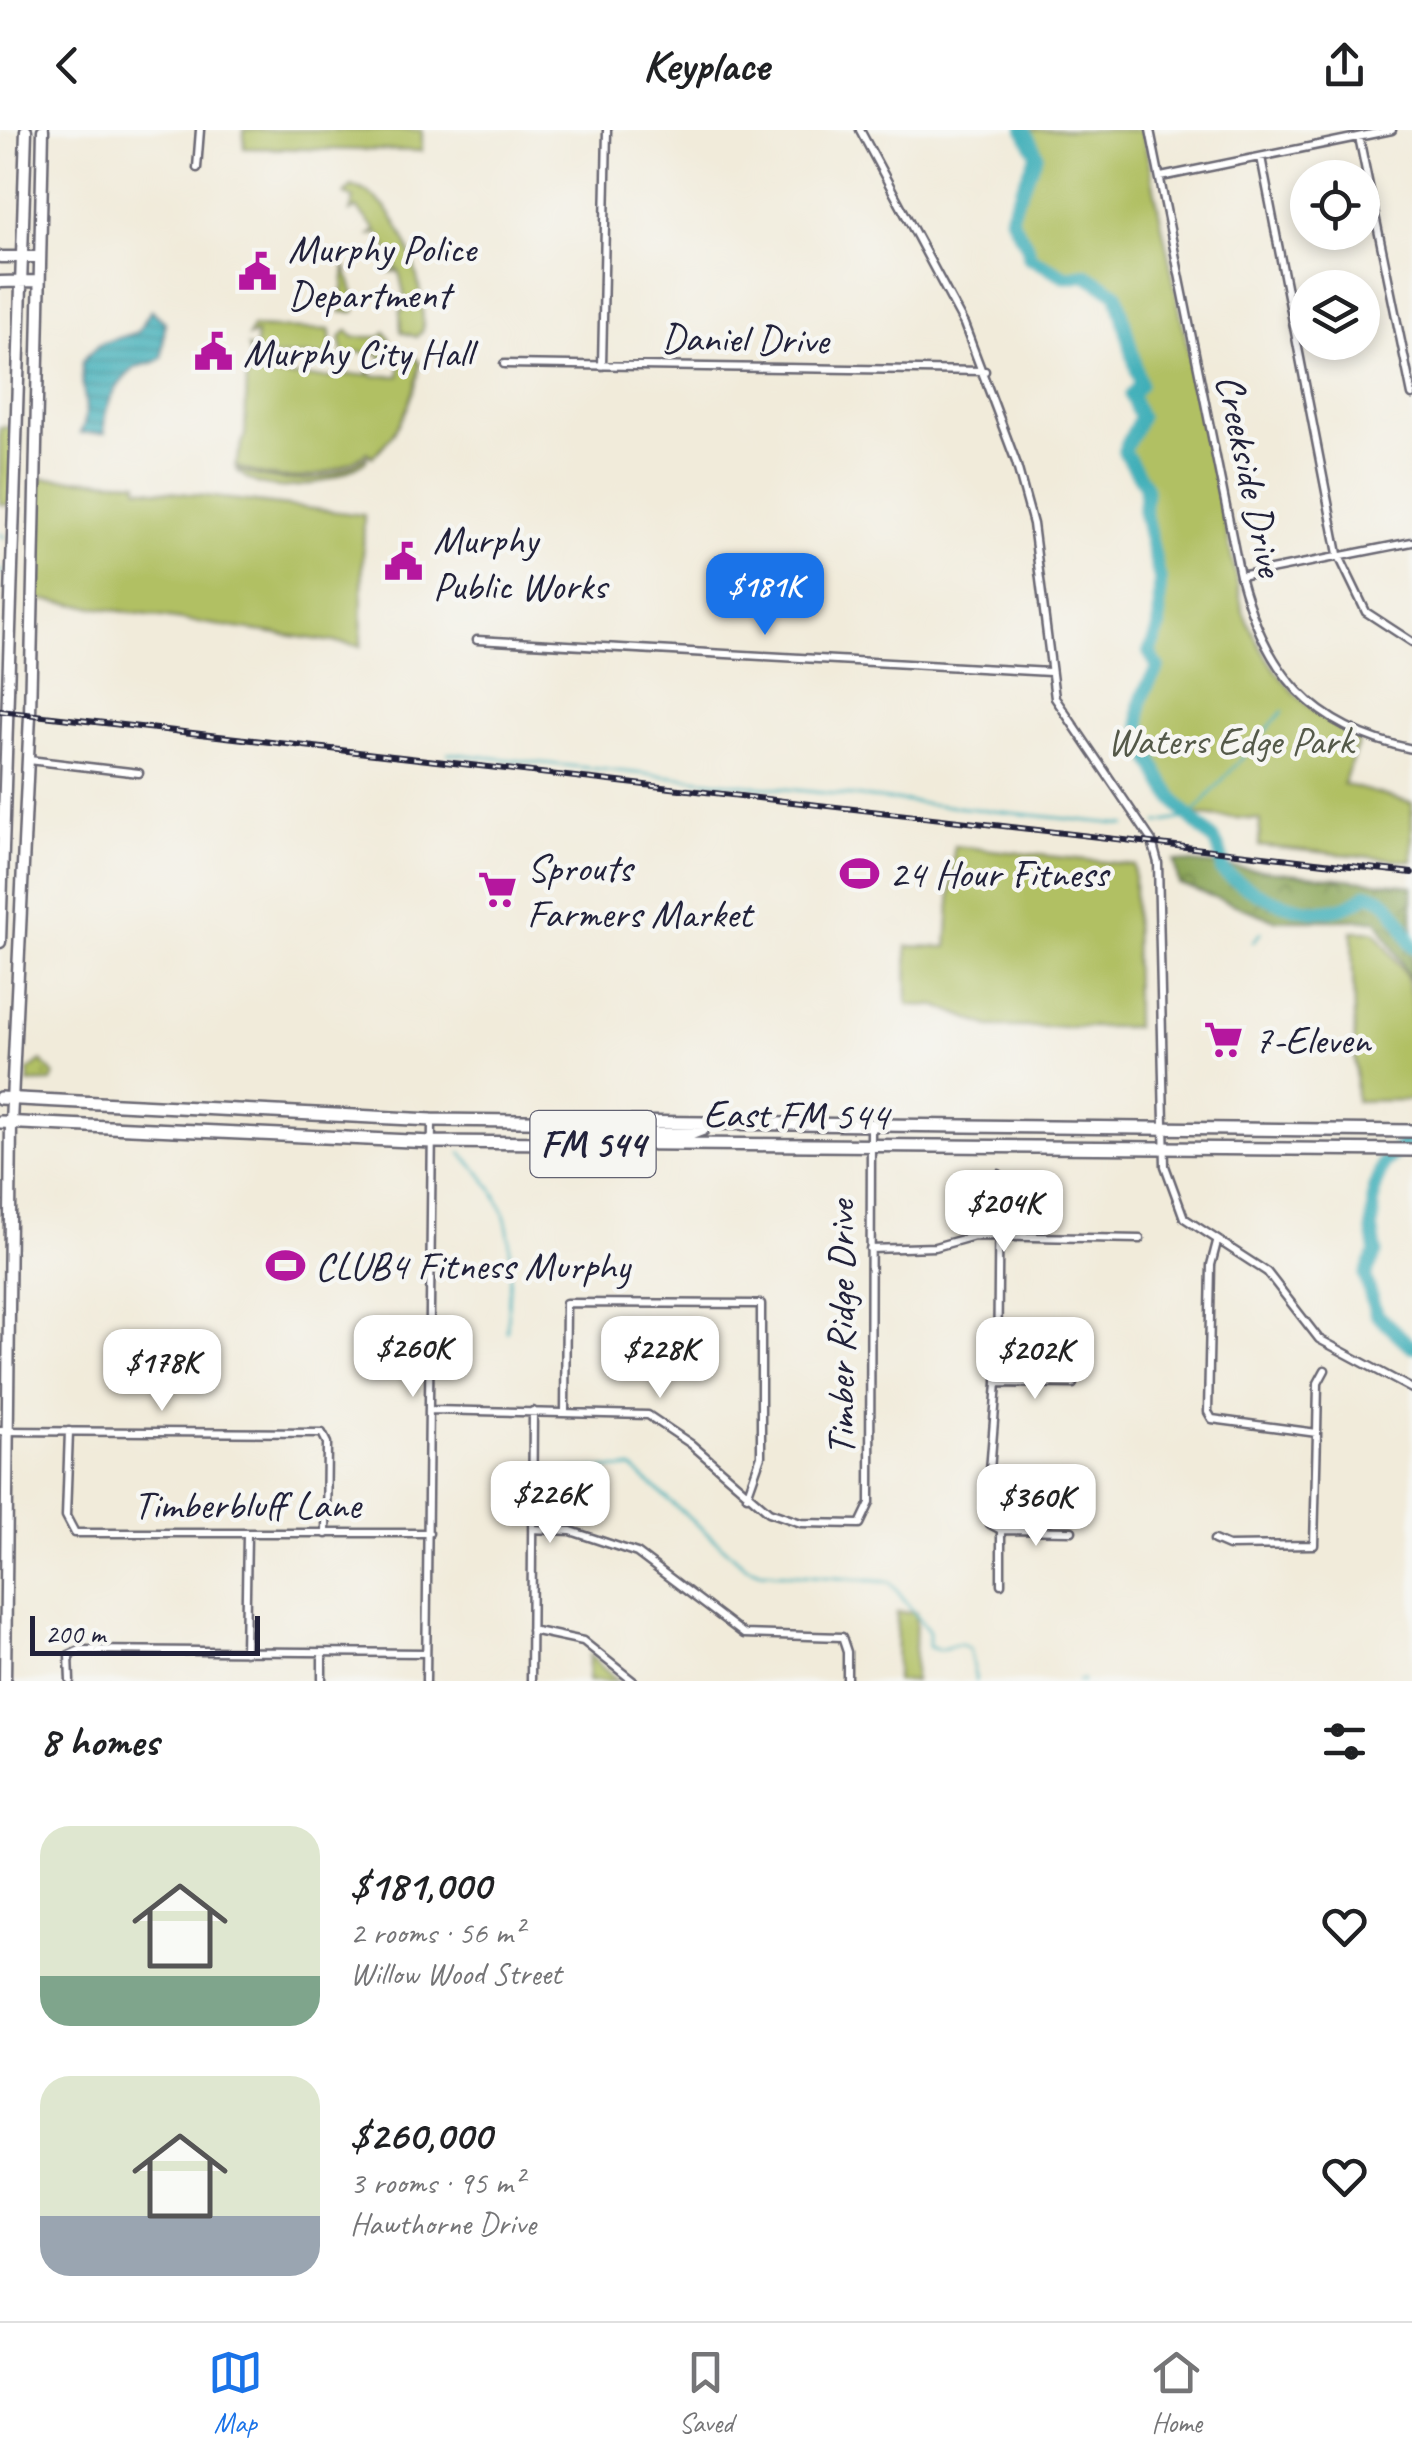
<!DOCTYPE html>
<meta charset="utf-8">
<style>
:root{--surface:#fff;--page:#f6f6f6;--text:#202124;--muted:#757577;--line:#e0e0e0;--accent:#1a73e8}
body{margin:0;font-family:Caveat,sans-serif;background:var(--page);color:var(--text);height:100vh;display:flex;flex-direction:column;font-size:38px;white-space:nowrap}
*{box-sizing:border-box;margin:0}
p{font-size:32px;color:var(--muted)}
.icon{flex:none;width:55px;height:55px;fill:none;stroke:currentColor;stroke-width:2;stroke-linecap:round;stroke-linejoin:round}
.map{position:relative;height:1551px;overflow:hidden}
.details{display:flex;flex-direction:column;background:var(--surface);flex:1}
.details>*{flex:none}
.tools{position:absolute;left:1290px;top:30px;display:grid;gap:20px}
.tools a{display:grid;place-items:center;width:90px;height:90px;border-radius:50%;background:var(--surface);box-shadow:0 5px 15px #0003;font-size:50px}
.scale{position:absolute;left:30px;bottom:25px;width:230px;box-sizing:border-box;padding-left:10px;border:5px solid #22223b;border-top:0;font-size:28px;line-height:35px;white-space:nowrap;color:#22223b;-webkit-text-stroke:8px #f6f6f2;paint-order:stroke}
.price{position:absolute;translate:-50% -85px;padding:0 22px;border-radius:20px;background:#fff;color:#222;font-size:32px;line-height:65px;filter:drop-shadow(0 2px 5px #0008)}
.price::after{content:'';position:absolute;left:50%;top:60px;width:30px;height:22px;margin-left:-15px;background:inherit;clip-path:polygon(0 0,100% 0,50% 100%)}
.price.on{background:var(--accent);color:#fff}
ul{padding:0;list-style:none}
li{display:flex;align-items:center;gap:30px;height:250px;padding:0 40px}
li span{display:grid;place-items:center;flex:none;width:280px;height:200px;border-radius:30px;color:#555}
li>.icon{margin-inline-start:auto}
span .icon{width:120px;height:120px;fill:#fffc;stroke-width:1}
li b{font-size:42px}
h2{display:flex;justify-content:space-between;align-items:center;height:120px;padding:0 40px;font-size:42px}
header{display:flex;justify-content:space-between;align-items:center;height:130px;padding:0 40px;background:var(--surface);font-size:45px;font-weight:800}
.tab-bar{display:flex;justify-content:space-around;align-items:center;height:140px;border-top:2px solid var(--line);background:var(--surface);font-size:28px;color:var(--muted)}
.tab-bar a{display:grid;justify-items:center;gap:5px}
.tab-bar .on{color:var(--accent)}
.map>svg:first-child{display:block}
.green{fill:#b1c063;stroke:#6a714f;stroke-width:2.5}
.forest{fill:url(#forest-crowns);stroke:#57644a;stroke-width:2.5}
.garden{fill:url(#garden-dots);stroke:#6a714f;stroke-width:2.5}
.water{fill:url(#water-rules);stroke:#30687a;stroke-width:2.5}
.lines{fill:none;stroke-linecap:round;stroke-linejoin:round}
.stream{stroke:#3eaeb8;stroke-width:2.5}
.river{stroke:#3eaeb8;stroke-width:14}
.street-casing{stroke:#6a6873;stroke-width:11}
.secondary-casing{stroke:#6a6873;stroke-width:15}
.primary-casing{stroke:#6a6873;stroke-width:16}
.street{stroke:#fff;stroke-width:6}
.secondary{stroke:#fff;stroke-width:10}
.primary{stroke:#fff;stroke-width:11}
.rail-casing{stroke:#22223b;stroke-width:6}
.rail{stroke:#f6f6f2;stroke-width:2.5;stroke-dasharray:8;stroke-linecap:butt}
.labels{text-anchor:middle;stroke-width:9;stroke-linejoin:round;paint-order:stroke}
.shield{fill:#f6f6f2;stroke:#626272;stroke-width:2.5}
.shield-label{font-size:38px;font-weight:bold;fill:#22223b}
.poi-label{font-size:40px;fill:#22223b;stroke:#f6f6f2;text-anchor:start}
.street-label{font-size:40px;fill:#22223b;stroke:#f6f6f2}
.park-label{font-size:40px;fill:#545949;stroke:#f6f6f2}
</style>
<header><svg class="icon" aria-label="back" viewBox="0 0 24 24"><path d="M15 5l-7 7 7 7"/></svg>Keyplace<svg class="icon" aria-label="share" viewBox="0 0 24 24"><path d="M12 15V3M7 8l5-5 5 5M5 13v7h14v-7"/></svg></header>
<div class="map">
<svg width="1412" height="1551" viewBox="0 0 1412 1551">
<defs>
<pattern id="forest-crowns" width="20" height="18" patternUnits="userSpaceOnUse" patternTransform="scale(2.5)"><rect width="20" height="18" fill="#8ca659"/><path d="M2 6a3 3 0 1 1 6 0M12 15a3 3 0 1 1 6 0" fill="none" stroke="#72874b"/></pattern>
<pattern id="garden-dots" width="8" height="8" patternUnits="userSpaceOnUse" patternTransform="scale(2.5)"><rect width="8" height="8" fill="#b1c063"/><path d="M2 2h.1M6 6h.1" fill="none" stroke="#909c53" stroke-width="1.8" stroke-linecap="round"/></pattern>
<pattern id="water-rules" width="6" height="5" patternUnits="userSpaceOnUse" patternTransform="scale(2.5)"><rect width="6" height="5" fill="#3eaeb8"/><path d="M0 2.5h6" fill="none" stroke="#348d97"/></pattern>
</defs>
<rect width="100%" height="100%" fill="#f6f6f2"/>
<filter id="ink" filterUnits="userSpaceOnUse"><feTurbulence type="fractalNoise" baseFrequency=".01" numOctaves="2"/><feDisplacementMap in="SourceGraphic" scale="20" xChannelSelector="R" yChannelSelector="G"/><feConvolveMatrix kernelMatrix="1 2 1 2 8 2 1 2 1" color-interpolation-filters="sRGB"/></filter>
<filter id="wash" filterUnits="userSpaceOnUse"><feTurbulence type="fractalNoise" baseFrequency=".0048" numOctaves="4" result="noise"/><feDisplacementMap in="SourceGraphic" scale="40" xChannelSelector="R" yChannelSelector="G"/><feGaussianBlur stdDeviation="2.25" result="paint"/><feColorMatrix in="noise" values="0 0 0 0 0 0 0 0 0 0 0 0 0 0 0 0 0 1.4 0 .05"/><feComposite in="paint" operator="in"/></filter>
<g filter="url(#wash)">
<rect width="100%" height="100%" fill="#f1ebda"/>
<path class="green" d="M244,0h178v21l-178,-3z
M1023,0h119l101,481c23,58 60,101 116,130l-16,43 69,19v58l-153,-15 1,-26 -73,-6 -36,-57 -10,-34 -2,-16 19,-40 -9,-15 10,-23 1,-49 -16,-70 2,-23 -22,-36 16,-33 -9,-22 9,-12 -23,-90 -32,-20 -18,3 -38,-20c1,-17 -16,-26 -18,-43l26,-60z
M352,56c52,14 72,98 71,144l-6,7 -16,-5 -1,-21 7,-3 -8,-37 -8,1 6,-5 -18,-34 -8,2 5,-5 -19,-22 -7,4 4,-14 -10,-4z
M345,135l12,40 -3,7h-13z
M252,197l78,3 1,26 -81,1 -2,-10 8,4v-18l-8,4z
M348,200l5,7h28l4,-5 5,7 -3,17 -6,3 -1,-6 -27,-1 -1,7 -8,-2 -4,-19z
M412,223l8,11c-6,37 -20,68 -48,93l-5,-5c-41,30 -85,33 -132,14l10,-31 2,-60 87,3 3,-10 3,7h27l3,-6 1,7h28l2,-17z
M0,297h13l-2,78 -11,-1z
M367,326l-1,5c-33,23 -99,41 -131,8 46,16 89,18 132,-13z
M40,348l98,4v6l226,27 -3,131 -324,-47z
M954,716l180,19 1,162h-145l-53,-21 -29,-1 -1,-59 40,1z
M1352,801h23l31,44 6,26v99l-56,1z
M897,1482l19,1 -2,68h-18z
M589,1525l28,26h-29z"/>
<path class="forest" d="M1174,731l238,25v96l-35,-62h-102l-96,-36z"/>
<path class="garden" d="M42,931l12,14 -3,7 -23,1 1,-13z"/>
<path class="water" d="M151,180l14,12 -3,36c-9,8 -20,5 -28,11 -18,15 -33,40 -29,64h-25c14,-24 -3,-48 3,-73l16,-16 39,-12z"/>
<g class="lines">
<path class="stream" d="M0,404l4,3
M0,440l3,3
M448,623l678,72
M1158,693l32,-6 93,-106
M1253,812l8,-10
M461,1023c64,59 48,100 46,179
M547,1340l85,-2 113,98 15,6 130,10 39,50v15l10,3 21,-6 9,5 7,32
M1078,1551h5"/>
<path class="river" d="M1024,0l13,24 -26,60c2,17 19,26 18,43l38,20 18,-3 32,20 23,90 -9,12 9,22 -16,33 22,36 -2,23 16,70 -1,49 -10,23 9,15c-7,13 -18,28 -18,43 -2,31 22,76 42,99 18,22 43,30 40,62 40,29 102,59 145,23 27,3 34,30 45,52
M1412,1006l-28,27 -10,25 -2,40 4,24 -11,24 11,38 36,33"/>
</g>
</g>
<g filter="url(#ink)">
<g class="lines">
<defs>
<path id="street" d="M860,0l104,194 52,138 17,62 22,174 97,143 6,22 7,303 19,52 83,54 52,67 93,50
M1150,0l90,446c26,97 71,152 172,173
M1359,7l53,258
M1261,27l77,397 28,58 46,30
M197,38l3,-38
M1161,47l231,-47
M504,234l481,7
M602,236l5,-236
M1240,446l172,-34
M477,510l573,32
M29,630l110,13
M999,1044l-2,209 -10,125 3,16 11,6
M1217,1112l-6,23 -3,147 4,7 105,14 1,-50 7,-13
M870,1119l65,-2 39,-11 166,3
M997,1253l76,1
M431,1280l217,5 43,29 78,68 32,11 59,1 10,-21 1,-375
M565,1281l1,-108 195,1v152l-14,40
M0,1301l322,2 5,10 -1,91
M69,1301l-3,85 9,17h354
M532,1399l39,2 66,22 107,81 98,3 5,15v29
M1001,1400l71,1
M1214,1410l14,6 86,-1 3,-112
M1001,1454v-54
M531,1500l52,11 50,40
M245,1522l2,-118
M322,1523v28
M70,1551l-1,-26 11,-5 346,3
M426,1551l6,-560
M531,1551l2,-270"/>
<path id="secondary" d="M0,127h39
M0,152l38,-1
M0,812l26,-812
M5,1551l6,-558 19,-408 13,-585"/>
<path id="primary" d="M0,968l432,22 980,11
M0,992l432,20 980,8
M603,1014l2,-10h85l13,-5"/>
</defs>
<use href="#street" class="street-casing"/>
<use href="#secondary" class="secondary-casing"/>
<use href="#primary" class="primary-casing"/>
<use href="#street" class="street"/>
<use href="#secondary" class="secondary"/>
<use href="#primary" class="primary"/>
<defs>
<path id="rail" d="M0,581l1412,162"/>
</defs>
<use href="#rail" class="rail-casing"/>
<use href="#rail" class="rail"/>
</g>
</g>
<defs>
<symbol id="civic-bare" viewBox="-9 -9 18 18"><path d="M-.6-6.5H3V-4.5H.6V-3L4-1V1h2V6H-6V1h2V-1L-.6-3ZM-1.2 2.5V6h2.4V2.5Z" fill="#b5179e" stroke="#f6f6f2" stroke-width="2.5" paint-order="stroke"/></symbol>
<symbol id="stadium-bare" viewBox="-9 -9 18 18"><path d="M0-5a6.5 5 0 1 0 0 10a6.5 5 0 1 0 0-10ZM-3.5-1.8h7v3.6h-7Z" fill="#b5179e" stroke="#f6f6f2" stroke-width="2.5" paint-order="stroke"/></symbol>
<symbol id="supermarket-bare" viewBox="-9 -9 18 18"><path d="M-6-5.5h2.5l.6 2H6L4.5 2H-2.5L-4.4-4H-6ZM-1.5 3.2a1.3 1.3 0 1 0 .1 0ZM3 3.2a1.3 1.3 0 1 0 .1 0Z" fill="#b5179e" stroke="#f6f6f2" stroke-width="2.5" paint-order="stroke"/></symbol>
</defs>
<g fill-rule="evenodd">
<use href="#civic-bare" x="230" y="114" width="55" height="55"/>
<use href="#civic-bare" x="186" y="194" width="55" height="55"/>
<use href="#civic-bare" x="376" y="404" width="55" height="55"/>
<use href="#stadium-bare" x="832" y="716" width="55" height="55"/>
<use href="#supermarket-bare" x="470" y="732" width="55" height="55"/>
<use href="#supermarket-bare" x="1196" y="882" width="55" height="55"/>
<use href="#stadium-bare" x="258" y="1108" width="55" height="55"/>
</g>
<g class="labels">
<rect class="shield" x="530.5" y="981" width="125" height="66" rx="8"/>
<g class="shield-label">
<text x="593" y="1027">FM 544</text>
</g>
<g class="poi-label">
<text x="288" y="132">Murphy Police<tspan x="288" dy="46">Department</tspan></text>
<text x="243" y="236">Murphy City Hall</text>
<text x="433" y="423">Murphy<tspan x="433" dy="46">Public Works</tspan></text>
<text x="527" y="751">Sprouts<tspan x="527" dy="46">Farmers Market</tspan></text>
<text x="889" y="757">24 Hour Fitness</text>
<text x="1254" y="923">7-Eleven</text>
<text x="315" y="1149">CLUB4 Fitness Murphy</text>
</g>
<g class="street-label">
<text transform="translate(745 208) rotate(1)" y="14">Daniel Drive</text>
<text transform="translate(1251 345) rotate(78)" y="14">Creekside Drive</text>
<text transform="translate(796 984) rotate(1)" y="14">East FM 544</text>
<text transform="translate(840 1198) rotate(-90)" y="14">Timber Ridge Drive</text>
<text x="247" y="1388">Timberbluff Lane</text>
</g>
<g class="park-label">
<text x="1230" y="624">Waters Edge Park</text>
</g>
</g>
</svg>
<div class="tools">
<a><svg class="icon" aria-label="locate" viewBox="0 0 24 24"><circle cx="12" cy="12" r="6"/><path d="M12 2v4M12 18v4M2 12h4M18 12h4"/></svg></a>
<a><svg class="icon" aria-label="layers" viewBox="0 0 24 24"><path d="M12 4l9 5-9 5-9-5zM3 14l9 5 9-5"/></svg></a>
</div>
<div class="scale">200 m</div>
<b class="price on" style="left:765px;top:508px">$181K</b>
<b class="price" style="left:1004px;top:1125px">$204K</b>
<b class="price" style="left:413px;top:1270px">$260K</b>
<b class="price" style="left:660px;top:1271px">$228K</b>
<b class="price" style="left:1035px;top:1272px">$202K</b>
<b class="price" style="left:162px;top:1284px">$178K</b>
<b class="price" style="left:550px;top:1416px">$226K</b>
<b class="price" style="left:1036px;top:1419px">$360K</b>
</div>
<section class="details">
<h2>8 homes<svg class="icon" aria-label="filters" viewBox="0 0 24 24"><path d="M4 7h16M4 17h16"/><circle cx="9" cy="7" r="2"/><circle cx="15" cy="17" r="2"/></svg></h2>
<ul>
<li><span style="background:linear-gradient(#dfe7d0 75%,#7fa58c 0)"><svg class="icon" aria-label="home" viewBox="0 0 24 24"><path d="M3 11l9-7 9 7M6 9v11h12V9"/></svg></span><div><b>$181,000</b><p>2 rooms · 56 m²</p><p>Willow Wood Street</p></div><svg class="icon" aria-label="heart" viewBox="0 0 24 24"><path d="M12 20l-8-8c-3-5 5-10 8-4 3-6 11-1 8 4z"/></svg></li>
<li><span style="background:linear-gradient(#dfe7d0 70%,#9aa5b1 0)"><svg class="icon" aria-label="home" viewBox="0 0 24 24"><path d="M3 11l9-7 9 7M6 9v11h12V9"/></svg></span><div><b>$260,000</b><p>3 rooms · 95 m²</p><p>Hawthorne Drive</p></div><svg class="icon" aria-label="heart" viewBox="0 0 24 24"><path d="M12 20l-8-8c-3-5 5-10 8-4 3-6 11-1 8 4z"/></svg></li>
</ul>
</section>
<nav class="tab-bar">
<a class="on"><svg class="icon" aria-label="map" viewBox="0 0 24 24"><path d="M3 6l6-2 6 2 6-2v14l-6 2-6-2-6 2zM9 4v14M15 6v14"/></svg>Map</a>
<a><svg class="icon" aria-label="saved" viewBox="0 0 24 24"><path d="M7 4h10v16l-5-4-5 4z"/></svg>Saved</a>
<a><svg class="icon" aria-label="home" viewBox="0 0 24 24"><path d="M3 11l9-7 9 7M6 9v11h12V9"/></svg>Home</a>
</nav>
